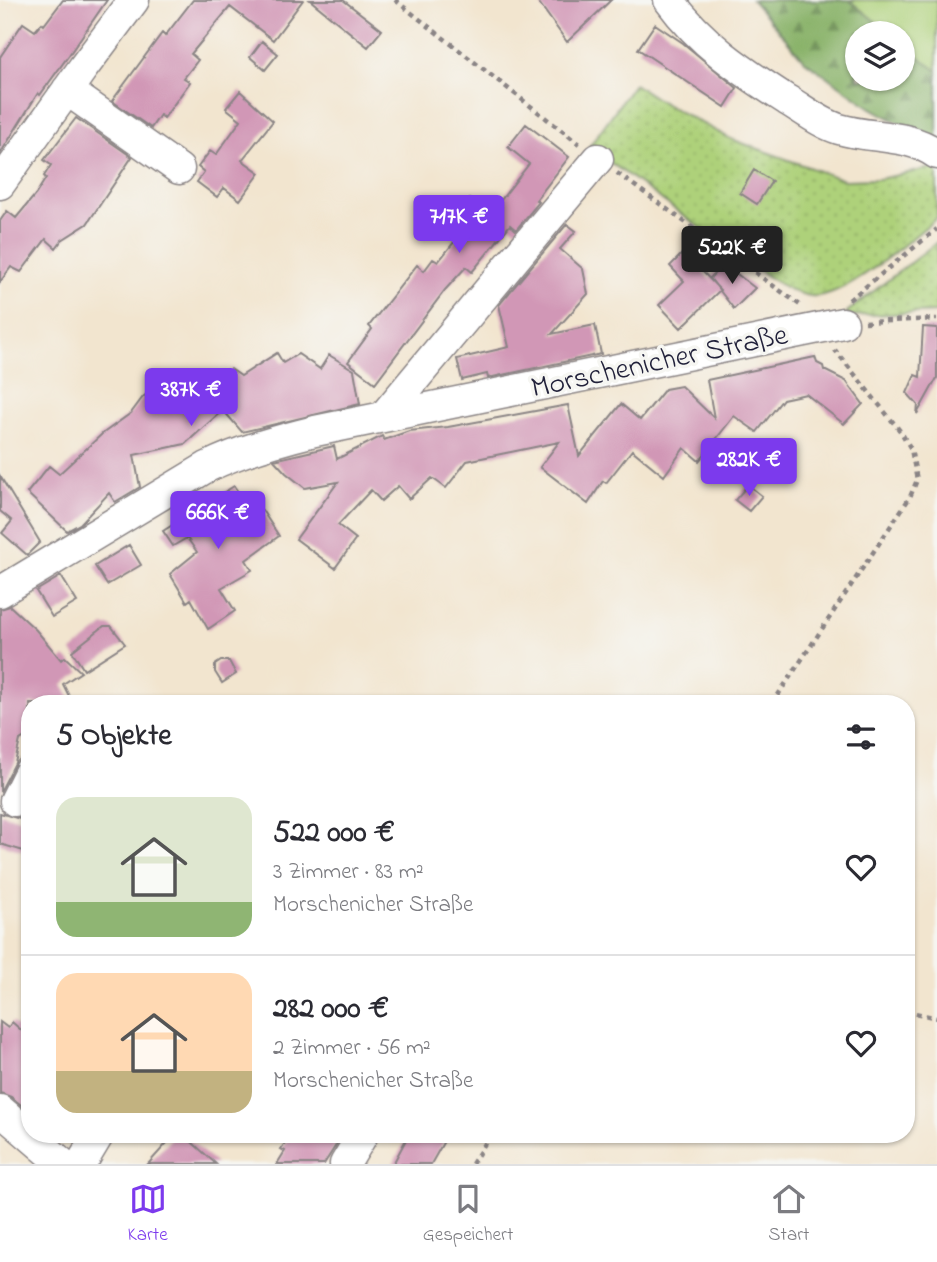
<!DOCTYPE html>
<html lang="de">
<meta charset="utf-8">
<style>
:root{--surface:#fff;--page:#f7f7f7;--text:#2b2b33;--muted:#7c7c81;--line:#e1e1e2;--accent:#7c3aed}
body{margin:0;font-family:"Indie Flower",sans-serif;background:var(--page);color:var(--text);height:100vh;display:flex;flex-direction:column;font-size:26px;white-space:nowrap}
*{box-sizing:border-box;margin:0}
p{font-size:23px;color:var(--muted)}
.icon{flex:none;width:38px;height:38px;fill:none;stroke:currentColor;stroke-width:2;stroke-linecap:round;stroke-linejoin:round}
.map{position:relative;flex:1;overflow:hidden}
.drawer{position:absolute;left:21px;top:695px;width:894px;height:448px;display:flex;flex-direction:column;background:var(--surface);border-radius:28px;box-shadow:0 2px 5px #0004}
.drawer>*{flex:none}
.fabs{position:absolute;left:845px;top:21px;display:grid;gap:14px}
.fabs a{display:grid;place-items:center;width:70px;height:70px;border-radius:50%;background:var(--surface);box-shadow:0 2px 5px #0004;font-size:35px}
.price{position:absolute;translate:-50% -60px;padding:0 16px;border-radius:7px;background:var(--accent);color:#fff;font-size:23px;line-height:46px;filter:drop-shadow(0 2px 4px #0008)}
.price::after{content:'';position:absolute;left:50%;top:42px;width:21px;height:16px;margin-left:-10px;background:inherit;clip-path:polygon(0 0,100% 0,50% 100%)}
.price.active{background:#222;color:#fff}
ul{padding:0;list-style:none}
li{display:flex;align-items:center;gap:21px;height:175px;padding:0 35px}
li+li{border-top:2px solid var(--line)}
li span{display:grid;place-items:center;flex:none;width:196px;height:140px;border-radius:21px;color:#555}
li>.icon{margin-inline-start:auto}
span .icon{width:84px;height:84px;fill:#fffc;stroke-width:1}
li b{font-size:30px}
h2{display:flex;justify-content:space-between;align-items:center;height:84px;padding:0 35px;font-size:30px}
.tab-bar{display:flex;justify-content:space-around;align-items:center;height:98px;border-top:2px solid var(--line);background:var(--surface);font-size:19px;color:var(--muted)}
.tab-bar a{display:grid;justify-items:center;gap:4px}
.tab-bar .active{color:var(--accent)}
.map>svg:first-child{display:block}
.grass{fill:url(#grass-dots);stroke:#687a5a;stroke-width:2}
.forest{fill:url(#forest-firs);stroke:#566a52;stroke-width:2;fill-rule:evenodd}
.park{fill:#aed17a;stroke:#687a5a;stroke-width:2}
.building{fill:#d197b6}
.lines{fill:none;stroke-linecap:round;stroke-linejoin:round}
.minor-casing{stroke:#8a8485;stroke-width:33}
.path{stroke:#8a8485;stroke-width:4.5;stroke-dasharray:5 5;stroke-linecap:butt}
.minor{stroke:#fff;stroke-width:30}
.labels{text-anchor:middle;stroke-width:7;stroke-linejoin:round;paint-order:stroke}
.street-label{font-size:30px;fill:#22223b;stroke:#f6f6f2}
</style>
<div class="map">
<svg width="937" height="1164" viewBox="0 0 937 1164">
<defs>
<pattern id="grass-dots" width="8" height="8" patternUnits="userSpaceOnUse" patternTransform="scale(1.75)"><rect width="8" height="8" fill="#aed17a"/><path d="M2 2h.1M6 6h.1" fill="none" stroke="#95b36a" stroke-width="1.8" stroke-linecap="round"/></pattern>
<pattern id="forest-firs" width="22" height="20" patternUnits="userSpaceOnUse" patternTransform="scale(1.75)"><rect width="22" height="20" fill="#8ab36a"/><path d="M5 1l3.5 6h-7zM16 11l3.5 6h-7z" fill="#709158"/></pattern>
</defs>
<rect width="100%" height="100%" fill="#f6f6f2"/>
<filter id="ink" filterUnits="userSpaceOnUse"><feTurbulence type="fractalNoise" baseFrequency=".0143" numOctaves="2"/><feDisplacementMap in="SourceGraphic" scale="14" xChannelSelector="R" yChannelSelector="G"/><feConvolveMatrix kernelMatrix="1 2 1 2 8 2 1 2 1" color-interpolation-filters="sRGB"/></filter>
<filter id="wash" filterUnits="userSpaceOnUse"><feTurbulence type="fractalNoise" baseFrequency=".00686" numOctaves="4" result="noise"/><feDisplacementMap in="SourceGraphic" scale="28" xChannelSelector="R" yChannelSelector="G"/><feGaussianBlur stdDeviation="1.57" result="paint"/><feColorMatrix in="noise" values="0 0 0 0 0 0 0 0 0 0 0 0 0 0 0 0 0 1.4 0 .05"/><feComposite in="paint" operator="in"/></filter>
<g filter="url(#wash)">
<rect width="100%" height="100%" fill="#f2e5cf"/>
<path class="grass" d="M634,84l31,20 66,35 113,41 35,-1 58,-12v51c-27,21 -93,82 -126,78 -17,-2 -31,-12 -44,-20l-178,-129z
M937,242v70l-90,4v-4z"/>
<path class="forest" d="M752,0h124l61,61v83l-66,-36 -66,-47zM858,33h45v46h-45z"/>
<path class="park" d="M849,0h88v71l-34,-27v-11h-13z"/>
<g id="blocks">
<path class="building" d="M63,0h44l-38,55 -29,40 -2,-2 -38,61v-97l23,-34 12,8 7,-8 2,2z
M193,0h110l-30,40 -43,-33 -39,47 7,6 -14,18 6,4 -26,36 -4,-3 -9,13 -39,-27 50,-68 3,3z
M310,0h33l39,30 -14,17z
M537,0h74l-44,42z
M655,24l28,19 54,45 -12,19 -87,-58z
M262,41l16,13 -13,16 -15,-13z
M240,91l33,30 -31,39 18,13 -20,27 -16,-12 -7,9 -20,-15 7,-10 -6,-5 12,-16 6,4 25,-35 -15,-12z
M76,118l56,39 -45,67 -25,16 -6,8 -10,-9 -25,33 -10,-5 -11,15v-61l7,-10 9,7 20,-24 10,-16 -2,-2 7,-11 -7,-5z
M526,124l43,33 -33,43 3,2 -23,28 -6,-5 -38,47 -6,-5 -21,23 -70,93 -27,-21 24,-33 -3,-3 48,-61 7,6 9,-12 5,3 26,-32 -12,-10 18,-21 20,15 39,-50 -21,-17z
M754,170l18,11 -15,23 -17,-11z
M567,224l9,7 -16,18 23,20 5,25 -36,40 43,-9 6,29 -113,24 -1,-4 -25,6 -5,-21 52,-12 -10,-42z
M684,252l36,38 -39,38 -22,-23 25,-24 -14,-15z
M724,264l31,24 -21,21 -24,-31z
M923,327l14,1v50l-20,36 1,-9 -11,-12 8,-18 5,2z
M277,353l6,10 15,-9 22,15 9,-14 25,15 6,34 -118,28 -19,-22 -38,34 -51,11 6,32 -25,15 -6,-9 -29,31 -13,7 -40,-38 22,-27 10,8 43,-40 29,-21 12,-16 14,-11 11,14 19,-16 16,18 28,-33 10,7z
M815,357l2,6 6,3 1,4 22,11 17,23 -19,20 -38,-30 -23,5 -26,33 -23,-16 -35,45 -15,-13 -20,28 -32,-26 -26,33 -3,-2 -15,23 -48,-37 19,-25 -92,19 -21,27 -14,-10 -23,21 -11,-13 -17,15 -10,-11 -33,35 18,14 -21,29 -39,-29 42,-57 -33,6 -19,-15 -12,-13 60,-14 3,13 45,-23 2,4 25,-9 39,-4 120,-22 11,51 42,-52 19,16 25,-31 16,-3 33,32 -7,-38z
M0,476l40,66 -13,13 -25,-22 10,-12 -12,-10z
M748,485l14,11 -13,15 -14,-11z
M234,486l20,29 8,-5 17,26 -33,24 6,10 -31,18 14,23 -27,18 -17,-30 -4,3 -17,-28 27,-22 -10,-14 -14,8 -10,-15z
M129,545l12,20 -34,20 -12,-19z
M61,576l16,26 -25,15 -16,-26z
M10,606l26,24 25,30 4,-3 16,15 -18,12 10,20h-43v30l-10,6 -5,23 -15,29v-183z
M104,626h7l14,18 -41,26 -12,-19z
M221,661h8l7,13 -14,9 -7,-11v-7z
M0,813l30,9v31l-30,-9z
M0,1022l8,6 4,-6 18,16v74l-19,-15 -11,-4z
M175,1134h8l33,30h-68z
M291,1134h52l-19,30h-47l8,-13 -4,-2z
M409,1134h39l-17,30h-38z"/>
</g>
</g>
<g filter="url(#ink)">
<use href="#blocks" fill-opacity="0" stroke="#8a8485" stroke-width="2"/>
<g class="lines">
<defs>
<path id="minor" d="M669,0c32,44 73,71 118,100 17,10 33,23 52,29 34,10 68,4 98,25
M67,90l112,79
M0,184l83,-116 51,-68
M383,417l215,-258
M0,592l207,-125c35,-17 71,-27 108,-36l528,-108
M15,801l15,-30
M0,1110l63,54
M81,1164l18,-30
M345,1164l18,-30"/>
</defs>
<use href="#minor" class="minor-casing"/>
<path class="path" d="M395,0l184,144
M617,173l183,132
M849,300l88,-71
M865,322l72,-3
M772,704l138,-207 7,-17 -6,-31 -10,-17 -66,-82
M906,1011l31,7
M472,1164l19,-30"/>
<use href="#minor" class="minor"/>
</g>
</g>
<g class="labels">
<g class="street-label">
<text transform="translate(659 360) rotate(-12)" y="10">Morschenicher Straße</text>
</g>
</g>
</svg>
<div class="fabs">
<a><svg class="icon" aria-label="layers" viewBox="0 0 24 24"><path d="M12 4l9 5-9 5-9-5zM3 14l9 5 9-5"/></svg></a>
</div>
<b class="price" style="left:459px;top:255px">717K €</b>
<b class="price active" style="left:732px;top:286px">522K €</b>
<b class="price" style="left:191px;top:428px">387K €</b>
<b class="price" style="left:749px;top:498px">282K €</b>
<b class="price" style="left:218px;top:551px">666K €</b>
<section class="drawer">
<h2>5 Objekte<svg class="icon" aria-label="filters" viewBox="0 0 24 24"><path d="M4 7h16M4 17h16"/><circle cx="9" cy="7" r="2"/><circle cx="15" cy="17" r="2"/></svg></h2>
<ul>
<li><span style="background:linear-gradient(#dfe7d0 75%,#8fb573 0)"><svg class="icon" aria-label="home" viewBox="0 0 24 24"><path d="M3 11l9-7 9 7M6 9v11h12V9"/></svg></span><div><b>522 000 €</b><p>3 Zimmer · 83 m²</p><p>Morschenicher Straße</p></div><svg class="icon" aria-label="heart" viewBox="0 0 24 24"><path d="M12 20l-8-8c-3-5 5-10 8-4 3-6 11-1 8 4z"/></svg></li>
<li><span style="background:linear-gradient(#ffd9b3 70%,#c2b280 0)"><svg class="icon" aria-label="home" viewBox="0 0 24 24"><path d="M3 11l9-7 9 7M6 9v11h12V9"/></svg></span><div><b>282 000 €</b><p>2 Zimmer · 56 m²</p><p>Morschenicher Straße</p></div><svg class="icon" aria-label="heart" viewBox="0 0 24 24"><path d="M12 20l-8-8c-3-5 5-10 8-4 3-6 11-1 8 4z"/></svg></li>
</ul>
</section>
</div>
<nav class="tab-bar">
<a class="active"><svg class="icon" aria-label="map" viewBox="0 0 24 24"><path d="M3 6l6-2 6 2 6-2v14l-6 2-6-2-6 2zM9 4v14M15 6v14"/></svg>Karte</a>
<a><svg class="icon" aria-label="saved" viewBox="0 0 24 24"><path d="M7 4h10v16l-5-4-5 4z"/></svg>Gespeichert</a>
<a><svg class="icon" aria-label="home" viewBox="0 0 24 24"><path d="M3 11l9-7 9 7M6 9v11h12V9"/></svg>Start</a>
</nav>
